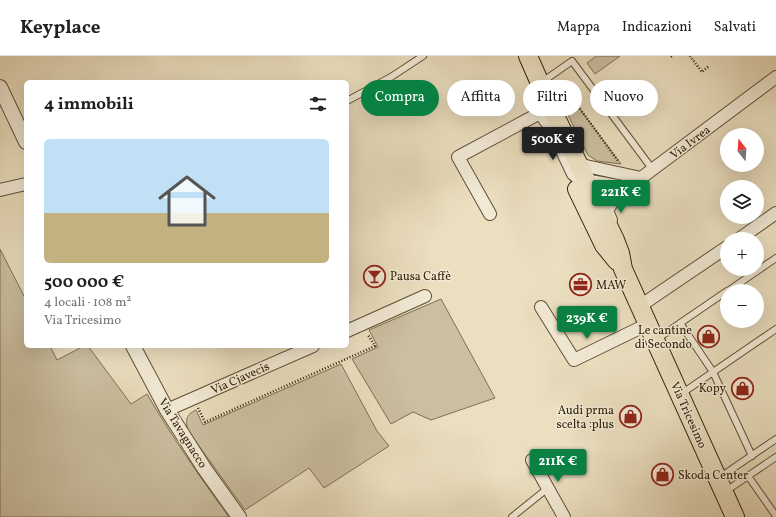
<!DOCTYPE html>
<html lang="it">
<meta charset="utf-8">
<style>
:root{--surface:#fff;--page:#f2f2f2;--text:#202124;--muted:#757577;--line:#e0e0e0;--accent:#0b8043}
body{margin:0;font-family:Vollkorn,serif;background:var(--page);color:var(--text);height:100vh;display:flex;flex-direction:column;font-size:15px;white-space:nowrap}
*{box-sizing:border-box;margin:0}
p{font-size:13px;color:var(--muted)}
.icon{flex:none;width:22px;height:22px;fill:none;stroke:currentColor;stroke-width:2;stroke-linecap:round;stroke-linejoin:round}
.map{position:relative;flex:1;overflow:hidden}
.sheet{position:absolute;left:24px;top:24px;width:325px;height:268px;display:flex;flex-direction:column;background:var(--surface);border-radius:6px;box-shadow:0 4px 16px #0002}
.sheet>*{flex:none}
.banner{position:absolute;left:361px;top:24px;width:355px;height:36px;display:flex;gap:8px}
.needle{width:26px;rotate:343deg}
.fabs{position:absolute;left:720px;top:72px;display:grid;gap:8px}
.fabs a{display:grid;place-items:center;width:44px;height:44px;border-radius:50%;background:var(--surface);box-shadow:0 4px 16px #0002;font-size:20px}
.price{position:absolute;translate:-50% -34px;padding:0 9px;border-radius:4px;background:var(--accent);color:#fff;font-size:13px;line-height:26px;filter:drop-shadow(0 1px 2px #0008)}
.price::after{content:'';position:absolute;left:50%;top:24px;width:12px;height:9px;margin-left:-6px;background:inherit;clip-path:polygon(0 0,100% 0,50% 100%)}
.price.current{background:#222;color:#fff}
ul{padding:0;list-style:none}
li{display:grid;align-content:center;gap:8px;height:212px;padding:0 20px}
li+li{border-top:1px solid var(--line)}
li span{display:grid;place-items:center;height:124px;border-radius:6px;color:#555}
li>.icon{margin-inline-start:auto}
span .icon{width:72px;height:72px;fill:#fffc;stroke-width:1}
li b{font-size:17px}
h2{display:flex;justify-content:space-between;align-items:center;height:48px;padding:0 20px;font-size:17px}
.pill{padding:0 14px;border-radius:18px;background:var(--surface);box-shadow:0 4px 16px #0002;font-size:14px;line-height:36px}
.pill.current{background:var(--accent);color:#fff}
header{display:flex;align-items:center;gap:24px;box-sizing:border-box;height:56px;padding:0 20px;background:var(--surface);border-bottom:1px solid var(--line)}
header strong{font-size:19px}
nav{display:flex;gap:22px;margin-inline-start:auto;font-size:14px}
.map>svg:first-child{display:block}
.green{fill:#cbbfa1;stroke:#7e7054}
.lines{fill:none;stroke-linecap:round;stroke-linejoin:round}
.service-casing{stroke:#5f5035;stroke-width:8}
.minor-casing{stroke:#5f5035;stroke-width:14}
.tertiary-casing{stroke:#5f5035;stroke-width:16}
.primary-casing{stroke:#302007;stroke-width:20}
.path{stroke:#302007;stroke-width:2.5;stroke-dasharray:1 2;stroke-linecap:butt}
.service{stroke:#f2ead6;stroke-width:6}
.minor{stroke:#f2ead6;stroke-width:12}
.tertiary{stroke:#f2ead6;stroke-width:14}
.primary{stroke:#ebdfc0;stroke-width:18}
.labels{text-anchor:middle;stroke-width:3;stroke-linejoin:round;paint-order:stroke}
.street-label{font-size:12px;fill:#302007;stroke:#f2ead6}
.poi-label{font-size:12px;fill:#302007;stroke:#f2ead6;text-anchor:start}
</style>
<header>
<strong>Keyplace</strong>
<nav><a>Mappa</a><a>Indicazioni</a><a>Salvati</a></nav>
</header>
<div class="map">
<svg width="776" height="461" viewBox="0 0 776 461">
<rect width="100%" height="100%" fill="#ebdfc0"/>
<filter id="stains"><feTurbulence type="fractalNoise" baseFrequency=".005" numOctaves="4"/><feColorMatrix values="0 0 0 0 .2 0 0 0 0 .09 0 0 0 0 .02 0 0 0 .5 -.17"/></filter>
<radialGradient id="worn" r=".72"><stop offset=".6" stop-color="#630" stop-opacity="0"/><stop offset="1" stop-color="#630" stop-opacity=".3"/></radialGradient>
<path class="green" d="M596,0h24l-25,18 -8,-11z
M560,30h3l2,3 56,75 -24,-3 -9,-6 -32,-64v-4z
M0,193l26,51v46h24l7,14 27,-14h4l43,58 16,-10c25,43 53,83 82,123h-229z
M441,243l54,99 -64,22 -18,-8 -22,12 -39,-65 26,-12 -9,-17z
M341,308l36,67 12,15 -65,42 -15,-20 -64,42 -56,-78c-4,-10 -4,-17 7,-22l7,15z"/>
<g class="lines">
<defs>
<path id="service" d="M542,26l30,-21 81,109
M347,45l44,-24 32,-21
M728,235l48,-33
M680,267l33,49 39,84
M657,283l70,-48
M681,338l95,-65
M748,420l28,40
M719,422l57,-39
M726,435l22,-15 28,-19
M512,461l36,-29"/>
<path id="minor" d="M576,103l3,4 7,3 55,12
M0,134l26,-6
M490,158l-32,-57 82,-44 12,17 21,44 6,5 50,9
M611,164l-3,-7 -1,-3 5,-7 29,-25 135,-101
M739,183l37,-26
M640,250l87,-59
M541,251l33,53 74,-36
M347,275l78,-35
M167,354l146,-64
M532,404l32,57"/>
<path id="tertiary" d="M0,31l26,55
M133,290l34,64 37,58 35,49"/>
<path id="primary" d="M528,0l18,41 69,143 5,13 3,16 112,248
M577,133l27,56 13,16"/>
</defs>
<use href="#service" class="service-casing"/>
<use href="#minor" class="minor-casing"/>
<use href="#tertiary" class="tertiary-casing"/>
<use href="#primary" class="primary-casing"/>
<path class="path" d="M690,0l12,16 7,-6
M671,1l1,-1
M557,30l5,-2 56,77
M198,352l7,14 170,-76 -7,-11"/>
<use href="#service" class="service"/>
<use href="#minor" class="minor"/>
<use href="#tertiary" class="tertiary"/>
<use href="#primary" class="primary"/>
</g>
<defs>
<symbol id="bar-ring" viewBox="-11 -11 22 22"><circle r="9.5" fill="#f2ead6" stroke="#8f2418" stroke-width="1.5"/><path d="M-6-5H6L.8 .8V4.5H3.5V6h-7V4.5H-.8V.8Z" fill="#8f2418"/></symbol>
<symbol id="office-ring" viewBox="-11 -11 22 22"><circle r="9.5" fill="#f2ead6" stroke="#8f2418" stroke-width="1.5"/><path d="M-6-3h4V-5.5h4V-3h4V5H-6ZM-1-4.5V-3h2v-1.5ZM-6 0V1H6V0Z" fill="#8f2418"/></symbol>
<symbol id="shop-ring" viewBox="-11 -11 22 22"><circle r="9.5" fill="#f2ead6" stroke="#8f2418" stroke-width="1.5"/><path d="M-5-2.5h2.3a2.7 3.5 0 0 1 5.4 0H5L5.5 6h-11ZM-1.5-2.5h3a1.5 2.3 0 0 0-3 0Z" fill="#8f2418"/></symbol>
</defs>
<g fill-rule="evenodd">
<use href="#bar-ring" x="362" y="208" width="25" height="25"/>
<use href="#office-ring" x="568" y="216" width="25" height="25"/>
<use href="#shop-ring" x="696" y="268" width="25" height="25"/>
<use href="#shop-ring" x="730" y="320" width="25" height="25"/>
<use href="#shop-ring" x="618" y="348" width="25" height="25"/>
<use href="#shop-ring" x="650" y="406" width="25" height="25"/>
</g>
<g class="labels">
<g class="street-label">
<text transform="translate(690 86) rotate(-37)" y="4">Via Ivrea</text>
<text transform="translate(240 322) rotate(-24)" y="4">Via Cjavecis</text>
<text transform="translate(689 359) rotate(66)" y="4">Via Tricesimo</text>
<text transform="translate(183 377) rotate(58)" y="4">Via Tavagnacco</text>
</g>
<g class="poi-label">
<text x="390" y="224">Pausa Caffè</text>
<text x="596" y="233">MAW</text>
<text x="692" y="278" text-anchor="end">Le cantine<tspan x="692" dy="14">di Secondo</tspan></text>
<text x="726" y="336" text-anchor="end">Kopy</text>
<text x="614" y="358" text-anchor="end">Audi prma<tspan x="614" dy="14">scelta :plus</tspan></text>
<text x="678" y="423">Skoda Center</text>
</g>
</g>
<rect width="100%" height="100%" filter="url(#stains)"/>
<rect width="100%" height="100%" fill="url(#worn)"/>
</svg>
<div class="fabs">
<a><svg class="needle" viewBox="-14 -14 28 28"><path d="M0-13l5 13h-10z" fill="#e53935"/><path d="M0 13l5-13h-10z" fill="#757577"/></svg></a>
<a><svg class="icon" aria-label="layers" viewBox="0 0 24 24"><path d="M12 4l9 5-9 5-9-5zM3 14l9 5 9-5"/></svg></a>
<a>+</a>
<a>−</a>
</div>
<b class="price current" style="left:553px;top:105px">500K €</b>
<b class="price" style="left:621px;top:158px">221K €</b>
<b class="price" style="left:587px;top:284px">239K €</b>
<b class="price" style="left:558px;top:427px">211K €</b>
<div class="banner">
<a class="pill current">Compra</a>
<a class="pill">Affitta</a>
<a class="pill">Filtri</a>
<a class="pill">Nuovo</a>
</div>
<section class="sheet">
<h2>4 immobili<svg class="icon" aria-label="filters" viewBox="0 0 24 24"><path d="M4 7h16M4 17h16"/><circle cx="9" cy="7" r="2"/><circle cx="15" cy="17" r="2"/></svg></h2>
<ul>
<li><span style="background:linear-gradient(#bfe0f5 60%,#c2b280 0)"><svg class="icon" aria-label="home" viewBox="0 0 24 24"><path d="M3 11l9-7 9 7M6 9v11h12V9"/></svg></span><div><b>500 000 €</b><p>4 locali · 108 m²</p><p>Via Tricesimo</p></div></li>
</ul>
</section>
</div>
